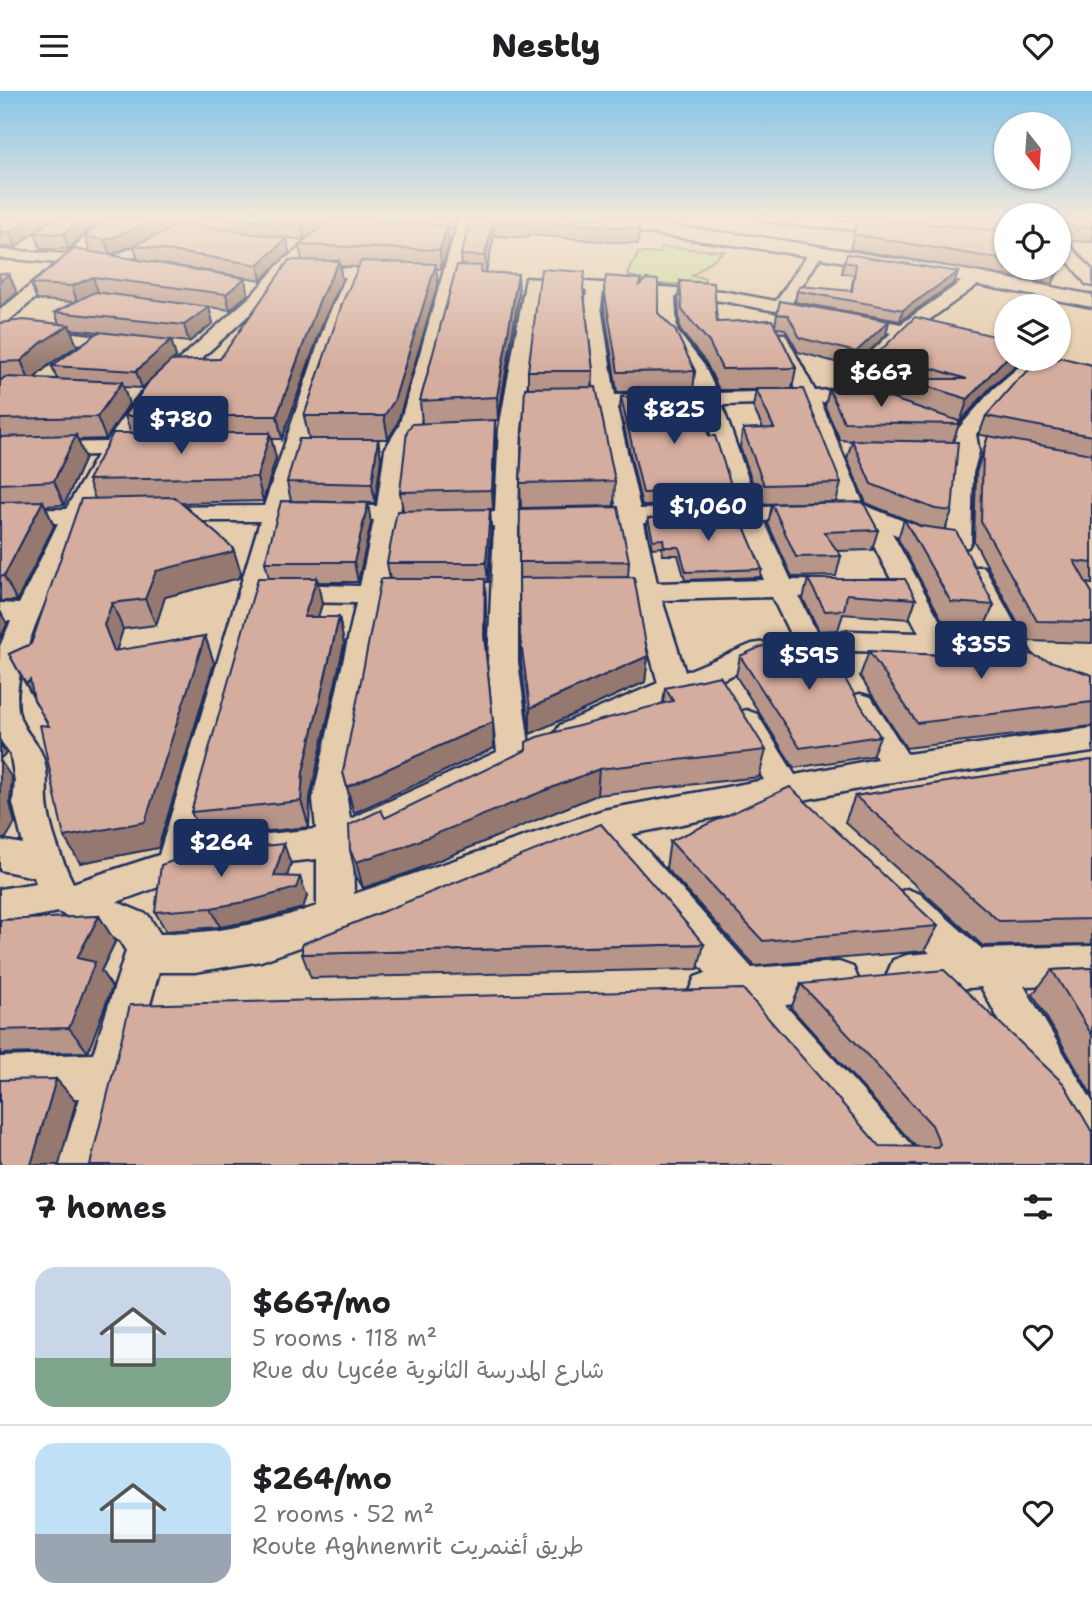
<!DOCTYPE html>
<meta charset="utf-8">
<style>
:root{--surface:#fff;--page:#f6f6f6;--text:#202124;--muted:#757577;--line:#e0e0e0;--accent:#1b2f5e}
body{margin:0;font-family:"Shantell Sans","Playpen Sans Arabic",sans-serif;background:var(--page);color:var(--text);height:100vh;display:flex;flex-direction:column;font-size:26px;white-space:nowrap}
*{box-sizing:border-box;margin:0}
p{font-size:23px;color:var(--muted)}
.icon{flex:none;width:38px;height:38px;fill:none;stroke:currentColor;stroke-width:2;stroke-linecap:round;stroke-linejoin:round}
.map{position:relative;height:1074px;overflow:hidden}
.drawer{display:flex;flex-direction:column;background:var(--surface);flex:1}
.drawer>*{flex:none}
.needle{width:46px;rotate:163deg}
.buttons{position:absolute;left:994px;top:21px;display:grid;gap:14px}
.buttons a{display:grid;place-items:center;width:77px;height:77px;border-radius:50%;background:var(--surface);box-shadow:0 2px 5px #0004;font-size:35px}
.price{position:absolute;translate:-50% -60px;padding:0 16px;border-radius:7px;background:var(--accent);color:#fff;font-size:23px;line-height:46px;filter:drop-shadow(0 2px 4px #0008)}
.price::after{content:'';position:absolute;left:50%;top:42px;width:21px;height:16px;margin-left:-10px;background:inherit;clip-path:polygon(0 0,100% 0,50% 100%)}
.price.on{background:#222;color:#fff}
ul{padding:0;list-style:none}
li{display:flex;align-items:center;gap:21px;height:175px;padding:0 35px}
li+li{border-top:2px solid var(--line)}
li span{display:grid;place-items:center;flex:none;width:196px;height:140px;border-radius:21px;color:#555}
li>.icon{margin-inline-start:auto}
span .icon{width:84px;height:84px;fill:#fffc;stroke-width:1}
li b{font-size:30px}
h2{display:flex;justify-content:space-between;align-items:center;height:84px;padding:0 35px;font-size:30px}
header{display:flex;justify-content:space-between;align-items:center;height:91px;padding:0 35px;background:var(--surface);font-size:32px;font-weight:800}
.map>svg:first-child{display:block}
.green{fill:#c2d78d;stroke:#6e8376;stroke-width:2}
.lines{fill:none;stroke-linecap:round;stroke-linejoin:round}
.minor-casing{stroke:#1b2f5e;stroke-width:5}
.tertiary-casing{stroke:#1b2f5e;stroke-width:5}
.minor{fill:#e4ccac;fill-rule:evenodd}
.tertiary{fill:#e4ccac;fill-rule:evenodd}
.wall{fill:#b79588;stroke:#1b2f5e;stroke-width:2;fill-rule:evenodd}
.shaded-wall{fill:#95796f;stroke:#1b2f5e;stroke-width:2}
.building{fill:#d5ad9e;stroke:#1b2f5e;stroke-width:2}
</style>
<header><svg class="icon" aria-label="menu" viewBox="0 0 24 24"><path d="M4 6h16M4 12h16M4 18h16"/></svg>Nestly<svg class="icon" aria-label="heart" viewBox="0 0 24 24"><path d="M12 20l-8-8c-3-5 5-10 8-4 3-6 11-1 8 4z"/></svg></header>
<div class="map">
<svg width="1092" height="1074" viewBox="0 0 1092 1074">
<rect width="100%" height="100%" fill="#e4ccac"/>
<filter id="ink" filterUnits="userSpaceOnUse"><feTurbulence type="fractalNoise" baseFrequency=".0143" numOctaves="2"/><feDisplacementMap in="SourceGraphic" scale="14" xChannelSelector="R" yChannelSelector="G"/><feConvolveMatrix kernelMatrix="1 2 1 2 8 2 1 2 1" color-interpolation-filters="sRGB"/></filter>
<g filter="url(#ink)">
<path class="green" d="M662,156l62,4 -32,25 13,2 -1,6h-47l-29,-9 10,-22h21z"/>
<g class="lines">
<defs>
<path id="minor" d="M104,127h14l-34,37 23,4 57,-25 12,3 -60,29 -41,-2 -69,59 -6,1v-14l58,-47 -58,-5v-8l68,4z
M339,127h15l-64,51 -26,32 -109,100 -27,41 10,6 -3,5 -15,2 -30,53 32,2 3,5 -3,5 -39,3c-21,42 -79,150 -63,195 6,18 22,27 25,47 3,13 1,24 2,37 2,26 15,58 26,81l86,-28 101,-334h-103l-8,-2 -4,-5 4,-5 8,-2 107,-1 62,-185 20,-44h-42l-6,-2v-6l58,-1 8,5 -20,48 -56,185h89l8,-57 14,-23 60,-208h14l-54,208 -12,23 -7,65 95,-2 4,-83 27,-151 196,13 54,10 36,-53 5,-1 7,4 -33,53 110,20 71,-50h12v6l-66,48 88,21v10h3l-3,1 -98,-24 -55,56 19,3 3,4 -3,4 -51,-1 43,103 64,26 19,2 4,-60 6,-21 -3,-19 4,-4 35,-40 35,-30h22l42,11v12l-52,-14 -33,29 -31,37 3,18 -6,21 -2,69 -3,5c-25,7 -53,-4 -76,-14l55,101h11l41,14 -37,-75 4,-6h18l54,100 -5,7 -10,3 -10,-3 -6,-9 -10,3 -42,-14 -104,-3 -84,9 -196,85 -11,-4 -5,-8 5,-8 98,-42 -23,-82 -46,-2 -4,-6 4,-6 42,-3 -12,-60 -101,2v136l11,83 8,10 -5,9 -179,86 1,44 249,-84 161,-30 -34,-58 5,-8 11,-4 11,4 38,61 82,-16 -32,-54 4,-8 11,-3 11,3 36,57 185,-26v24l-193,29 -267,53 120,134 87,-6 14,5 6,14 -6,14 -14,5 -54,5 129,143 6,17h-53l-131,-156 -27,2 -14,-6 -6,-14 6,-14 11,-4 -110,-131 -335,119 -66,11h-36l-54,193h-46l21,-67 -80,3v-44l93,-3 33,-103 -6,-10 -62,-29 -58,11v-34l36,-6 -2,-6 -34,-7v-30l23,4 -10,-41 2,-22 -4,-25 -11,-17v-93l11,-25h-11v-18l19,1 39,-81 -58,1v-14l66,-1 31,-54 -97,3v-14l106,-2 35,-49 111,-98 28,-32zM539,195l48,4 -2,17 10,88 -32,1 -10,6 10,6 34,-1 20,102 -99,2 3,-82zM603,200l56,5v36l16,16 22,45 -82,2 -14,-88zM675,206l47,4 169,32 -59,57 -17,1 -30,-57h-12l-3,4 26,53 -79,2 -13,-28 -27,-34zM801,312l39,102 -82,2 -36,-102zM702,314l32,102 -94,2 -23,-102zM860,428l59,114 -68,-2 -33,4 -19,-38 54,-4 4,-6 -4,-6 -62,-1 -27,-59zM374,429l-14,66 -77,-2 -9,3 -4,6 4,6 9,3 73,1 -43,196 3,30 -67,7 -13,4 -5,11 5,11 13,4 68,-7v47c-52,18 -102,28 -157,28l-12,-19 -31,-13 91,-33 5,-11 -5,-11 -10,-3 86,-323zM740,431l24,58 -107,3 -13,-60zM494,435l-6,136 9,90 -147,67 -3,-20 36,-195 15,-3 4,-6 -4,-6 -12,-3 11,-58zM772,506l20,41 -40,6 -67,28 -23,-72z
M758,127h52l82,7 7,4 -7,4 -127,-11z
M1059,147l5,1 28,31v16l-6,-2 -27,-34z
M32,237l94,11 9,5 -9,5 -94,-11 -32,4v-10z
M907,798l13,5 62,55 110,-3v38l-68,2 68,115v64l-16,-4 -95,-174 -74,6 -14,-5 -6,-14 6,-14 14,-5 23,-2 -36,-35 -6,-12 6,-12z"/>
<path id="tertiary" d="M551,127h53l156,19 200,32 132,26v12c-176,-36 -353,-64 -532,-84z"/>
</defs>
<use href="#minor" class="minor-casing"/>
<use href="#tertiary" class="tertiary-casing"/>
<use href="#minor" class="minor"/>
<use href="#tertiary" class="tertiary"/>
</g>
<path class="wall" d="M0,127h52l-36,29h-16z
M101,127l-32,31h-28l-6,-16z
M104,127h232l-2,1 16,1 -1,-2h108l-4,12h-5l1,14 -8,25h-5l2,15 -41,141 -9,14h-10l3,19 -6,45 -84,-2 -4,-19 22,-43 -5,-23 54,-149 -18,-1 2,15 -18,39 -42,119h-11l5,19 -13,43 -82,2 52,45 8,25 -2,5 -74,19 -9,28 -33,4 -7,22 89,-15 9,27 -56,185 -78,15 -31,-137 -40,-72 22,-10 64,-145 -7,-19 43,-47 -6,-17 21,-32 -4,4 -19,-1 6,17 -23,35 -28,1 7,18 -21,47 -19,1 9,20 -37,75h-17v-278l59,1 -4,-12 20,-10 -38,-2 -6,-16 59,-32 -5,-15zM273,145l31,4 -5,5 3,15 -82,99 -48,2 4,-4 -5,-17 18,2 24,-19 -4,-16 21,3 18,-16 -3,-16 -135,-23 24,-9 4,14 123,20 28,-27 -2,-15zM70,238l29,3 -47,34 5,13 -23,-1 16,-14 27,-18z
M471,127l169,2 -2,24 -109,-9 -1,3 -34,-2 -8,36 33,22 -21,126 -3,1 1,18 -3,70h-3l1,20 -3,53h-3l1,24v47l8,95 -140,65 -11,-41 47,-193 -3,-16 16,-52 -3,-19 22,-68 -2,-23 42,-136 -1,-10z
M852,127h154v50h53v-50h33v24l-18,-1 -2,3 -7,-5 5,7 -6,15 -12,23 -202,-35 8,-31z
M844,171l114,10 -4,11 -54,38 -105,-19 2,-11h54l3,-16 -12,-2z
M680,190l37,41 58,4 2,-12 112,7 -3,14 -33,32 -55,-15 -13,-23 -9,-1 20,40 -4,21 49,94 -5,19 -76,2 -20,-57 3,-18 20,-1 -10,-21 3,-17h-37l-13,-27 -26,-33 -2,-30z
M640,193l55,87 -2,20 -76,1 -13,-85v-19z
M584,203l9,77 -1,16 23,94 -1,25 -93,2 -1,-25 8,-95v-17z
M879,261l144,7 -32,28 -31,35h-1v2l-6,18 -1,69 -7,18 49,76 -9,20 -42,-3 -45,-83 6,-20 20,8 -58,-24 -19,-44 5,-18 -12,-1 -15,-33 4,-18 68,11 5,-16 -29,-9z
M1092,274v219l-6,-1 6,10v50l-65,-2 -53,-100 2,-68 12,-37 -9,-1 7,-19z
M621,306l112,94 -3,13 -88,2 -22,-96z
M772,413l106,26 -6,20 -34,1 3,5 -5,20 -44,1 -24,-53z
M648,427l114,51 -2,8 -75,3 -7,-25h-15l-1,-8 -10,1 -5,-22z
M371,432l-13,59h-41l5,22 -4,13h21l5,27 -34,154 -1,29 -106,11 -12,-26 78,-234 -4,-16z
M629,470l-1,16 20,79 -3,26 -115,52 -9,-72 -2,-100z
M808,488l108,20 -7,20 -66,-5 -5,16 -19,1 -16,-32z
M869,560l223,24v51l-186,22 -46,-72z
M740,565l140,80 -8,20 -78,12 -58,-92z
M665,597l101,62 -7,27 -162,18 -189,78 -45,15 -7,-12 -6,-26 35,-32 278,-115z
M1092,669v184l-109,2 -138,-124 10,-26z
M670,750l268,85 -14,25 -169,15 -89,-98z
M291,773l-4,12 20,20 -4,12 -45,12 -38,7 -54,4 -11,-19z
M99,825l16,26 -14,29 11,16 -24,65 -88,2v-134z
M704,853l-6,25 -387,9 -9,-24z
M1092,877v128l-59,-102 19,-24z
M801,893l291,181 -176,-18 -125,-139z"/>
<path class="shaded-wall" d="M29,127h23l-36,29 -6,-15z
M81,127h20l-32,31 -5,-15z
M162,127h19l2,7 -73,30 -5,-15z
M313,127h23l-32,22 -2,-15z
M452,127h5l-4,12z
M493,130l1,15 -8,36 -1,-16z
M447,135l2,18 -8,25 -1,-19z
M287,147l2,15 -28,27 -3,-15z
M1070,155l-6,15 -12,23 6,-15z
M339,170l3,20 -18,39 -42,119 -5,-23 43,-117z
M436,173l2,20 -41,141 -9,14 -4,-23z
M958,181l-4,11 -54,38 3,-11z
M9,183l8,19 -17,14v-26z
M518,183l1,20 -21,126 -1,-23z
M93,186l5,15 -21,10 -5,-16z
M245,187l3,16 -18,16 -4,-16z
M209,216l4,16 -24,19 -5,-17z
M889,230l-3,14 -33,32 3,-15z
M69,234l8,21 -27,18 -20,18 -9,-21 20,-18z
M171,249l5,17 -34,31 -6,-17z
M1006,268h17l-32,28 -31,35 8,-23 32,-35z
M122,291l7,22 -23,35 -9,-22z
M495,329l1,19 -3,70 -1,-19z
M270,342l6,25 -13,43 -6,-24z
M76,344l9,23 -21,47 -10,-24z
M378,348l3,19 -6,45 -3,-19z
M43,410l11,25 -37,75 -13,-25z
M368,412l3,20 -13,59 -4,-20z
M490,418l1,20 -3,53 -2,-19z
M233,457l8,25 -2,5 -74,19 -9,28 -11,-26 11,-28z
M317,487l5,26 -12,39 -6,-26z
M485,488l1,27 -1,56 -1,-26z
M112,512l11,26 -7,23 -2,-1 -10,-26z
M0,520l7,13 -7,15z
M339,526l5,27 -34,154 -1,29 -8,-26 2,-29z
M205,545l9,27 -56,185 -78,15 -16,-26z
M648,565l-3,26 -115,52v-26z
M30,589l11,31 -15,-27z
M493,631l1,26 -140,65 -7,-26z
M0,653l6,9 -6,6z
M0,669l12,18 -2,25 5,20 -9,15 -6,2z
M599,678l-2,26 -189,78 -45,15 -7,-26z
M284,753l7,20 -9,28 18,-15 7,19 -4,12 -45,12 -38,7 -9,-19 63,-32z
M99,825l16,26 -14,29 11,16 -24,65 -19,-24 8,-70z
M56,988l20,22 -17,64h-28z"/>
<path class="building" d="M0,127h29l-19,14h-10z
M54,127h27l-17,16 -29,-1z
M104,127h58l-57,22 -20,-3z
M237,127h76l-11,7z
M471,127h147l22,2 -1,9 -110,-9 -1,3 -35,-2 -8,35 -24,-1z
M858,127l148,13v29l-153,-26z
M986,127h20v2z
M1059,127h33v9l-12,-1 -2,4 -13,-9 -3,3v11l8,11 -12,23 -7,-1h8z
M331,128l116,7 -7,24 -141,-5z
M182,133l105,14 -29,27 -124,-20z
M74,158l171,29 -19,16 -133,-17 -21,9 -41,-2z
M847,163l111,18 -55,38 -106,-19 3,-5 52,5 4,-27 -12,-2z
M289,169l50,1 -19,38 -43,117h-152l25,-36 21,-19 49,-2z
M361,170l75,3 -42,137 -10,15h-80l39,-115z
M457,174l25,1 -2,6 38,2 -21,123 -77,4z
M541,178l44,3 -2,15 10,84h-65z
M0,182l9,1 -9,7z
M606,185l35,3 -2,6 7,-6 12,1v33l17,17 20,41 -77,1 -14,-84z
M680,190l34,2 3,39 55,-2 24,48 -74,1 -13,-27 -27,-32z
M95,201l114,15 -25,18 -129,-13z
M780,210l109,20 -33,31 -56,-14 -12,-23 -11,-1z
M915,226l91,22v20l-6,5 -32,35 -65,-20h64l-88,-27z
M24,229l45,5 -28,18 -20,18 -21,1v-39z
M99,241l72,8 -35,31 -84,-5z
M1059,266l33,8v71l-106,-20 30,-35 26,-22h17z
M5,286l117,5 -25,35 -97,2v-38z
M596,296l19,94 -95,2 5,-95z
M860,297l99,33v3l-115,-2 -15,-33z
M756,298h47l38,94 -77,2 -21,-56 31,-1z
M696,305l13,40h6l18,55 -90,2 -22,-96z
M495,329l-3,70 -92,2 7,-61 5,-7z
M113,342h157l-13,44 -169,3z
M76,344l-22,46 -54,3v-47z
M988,345l104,18v109l-18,-2 18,32v29l-55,-1 -56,-99 2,-68z
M299,348h79l-6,45 -85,-2z
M852,349l106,2 -6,69 -17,-2 -64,-25z
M174,406l59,51 -1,4 -76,19 -11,28 -33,4 -8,22 10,26 91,-15 -60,186 -81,15 -24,-112 9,1 -15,-26 -4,-20 -4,4 -17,-30 22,-10 50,-145z
M43,410l-39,75h-4v-74z
M281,410l87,2 -14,59h-89z
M863,411l15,28 -54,2 17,24 -45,1 -24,-53z
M618,416l11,54 -110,1 1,-53z
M490,418l-4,54h-99l10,-52z
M740,426l22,52 -76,3 -7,-25h-15l-1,-8 -10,1 -5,-22z
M904,428l16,7 36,5 38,74 -43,-3z
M634,486l14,79 -118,52 -10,-73 -1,-57z
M258,487h59l-13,39h35l-36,155 -2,29 -110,11z
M381,488h104l-1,57 9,86 -146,65 -4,-15z
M808,488h97l11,20 -69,-5 -3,16 -19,1z
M966,542l126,42v27l-175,21 -48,-72 86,5z
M819,546l61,99 -80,12 -60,-92 32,-14z
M720,585l46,74 -167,19 -196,78 -47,15 -6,-12 -1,-25 32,-15 4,8 141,-68v-8l11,-5 136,-36 -8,-13z
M1092,669v159l-93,2 -144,-125z
M790,696l148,139 -175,15 -93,-100z
M601,733l103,120 -402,10v-10z
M284,753l-10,32 26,1 -4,11 -46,13 -39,7 -56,4 6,-47 34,-12z
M99,825l-22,42 18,4 -26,66 -69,2v-110z
M1092,877v67l-40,-65z
M944,879l120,114 28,48v33h-1002l40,-160 613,-16 136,157 58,1 3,-3 -8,-19 -131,-141z
M56,988l-25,86h-31v-85z"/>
</g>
<linearGradient id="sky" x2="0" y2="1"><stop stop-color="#84c5e9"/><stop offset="0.46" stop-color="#f3e8da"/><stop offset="1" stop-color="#f3e8da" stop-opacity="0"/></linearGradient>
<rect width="1092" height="277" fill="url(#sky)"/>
</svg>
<div class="buttons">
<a><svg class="needle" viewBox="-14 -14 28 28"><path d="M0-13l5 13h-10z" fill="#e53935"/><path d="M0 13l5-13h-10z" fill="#757577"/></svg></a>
<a><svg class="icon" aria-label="locate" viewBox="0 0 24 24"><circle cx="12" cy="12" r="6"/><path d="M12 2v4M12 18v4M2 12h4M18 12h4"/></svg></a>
<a><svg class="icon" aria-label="layers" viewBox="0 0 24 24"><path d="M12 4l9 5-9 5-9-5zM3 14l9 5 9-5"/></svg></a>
</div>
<b class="price on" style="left:881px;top:318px">$667</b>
<b class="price" style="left:674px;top:355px">$825</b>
<b class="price" style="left:181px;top:365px">$780</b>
<b class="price" style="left:708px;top:452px">$1,060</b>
<b class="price" style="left:981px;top:590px">$355</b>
<b class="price" style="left:809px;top:601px">$595</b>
<b class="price" style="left:221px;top:788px">$264</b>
</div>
<section class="drawer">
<h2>7 homes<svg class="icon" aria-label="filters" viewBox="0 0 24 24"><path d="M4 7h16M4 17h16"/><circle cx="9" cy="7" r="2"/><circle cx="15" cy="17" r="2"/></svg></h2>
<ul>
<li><span style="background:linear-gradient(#c9d6e8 65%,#7fa58c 0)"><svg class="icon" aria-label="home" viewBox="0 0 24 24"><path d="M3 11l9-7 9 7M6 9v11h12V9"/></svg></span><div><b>$667/mo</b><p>5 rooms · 118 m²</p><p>Rue du Lycée شارع المدرسة الثانوية</p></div><svg class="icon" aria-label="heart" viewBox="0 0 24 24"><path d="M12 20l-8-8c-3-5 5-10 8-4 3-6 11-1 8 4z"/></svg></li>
<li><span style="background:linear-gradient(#bfe0f5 65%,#9aa5b1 0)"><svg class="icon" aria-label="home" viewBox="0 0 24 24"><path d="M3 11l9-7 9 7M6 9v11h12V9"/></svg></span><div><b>$264/mo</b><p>2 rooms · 52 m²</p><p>Route Aghnemrit طريق أغنمريت</p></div><svg class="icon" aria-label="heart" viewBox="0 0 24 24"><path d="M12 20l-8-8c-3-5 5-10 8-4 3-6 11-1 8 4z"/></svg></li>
</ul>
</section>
